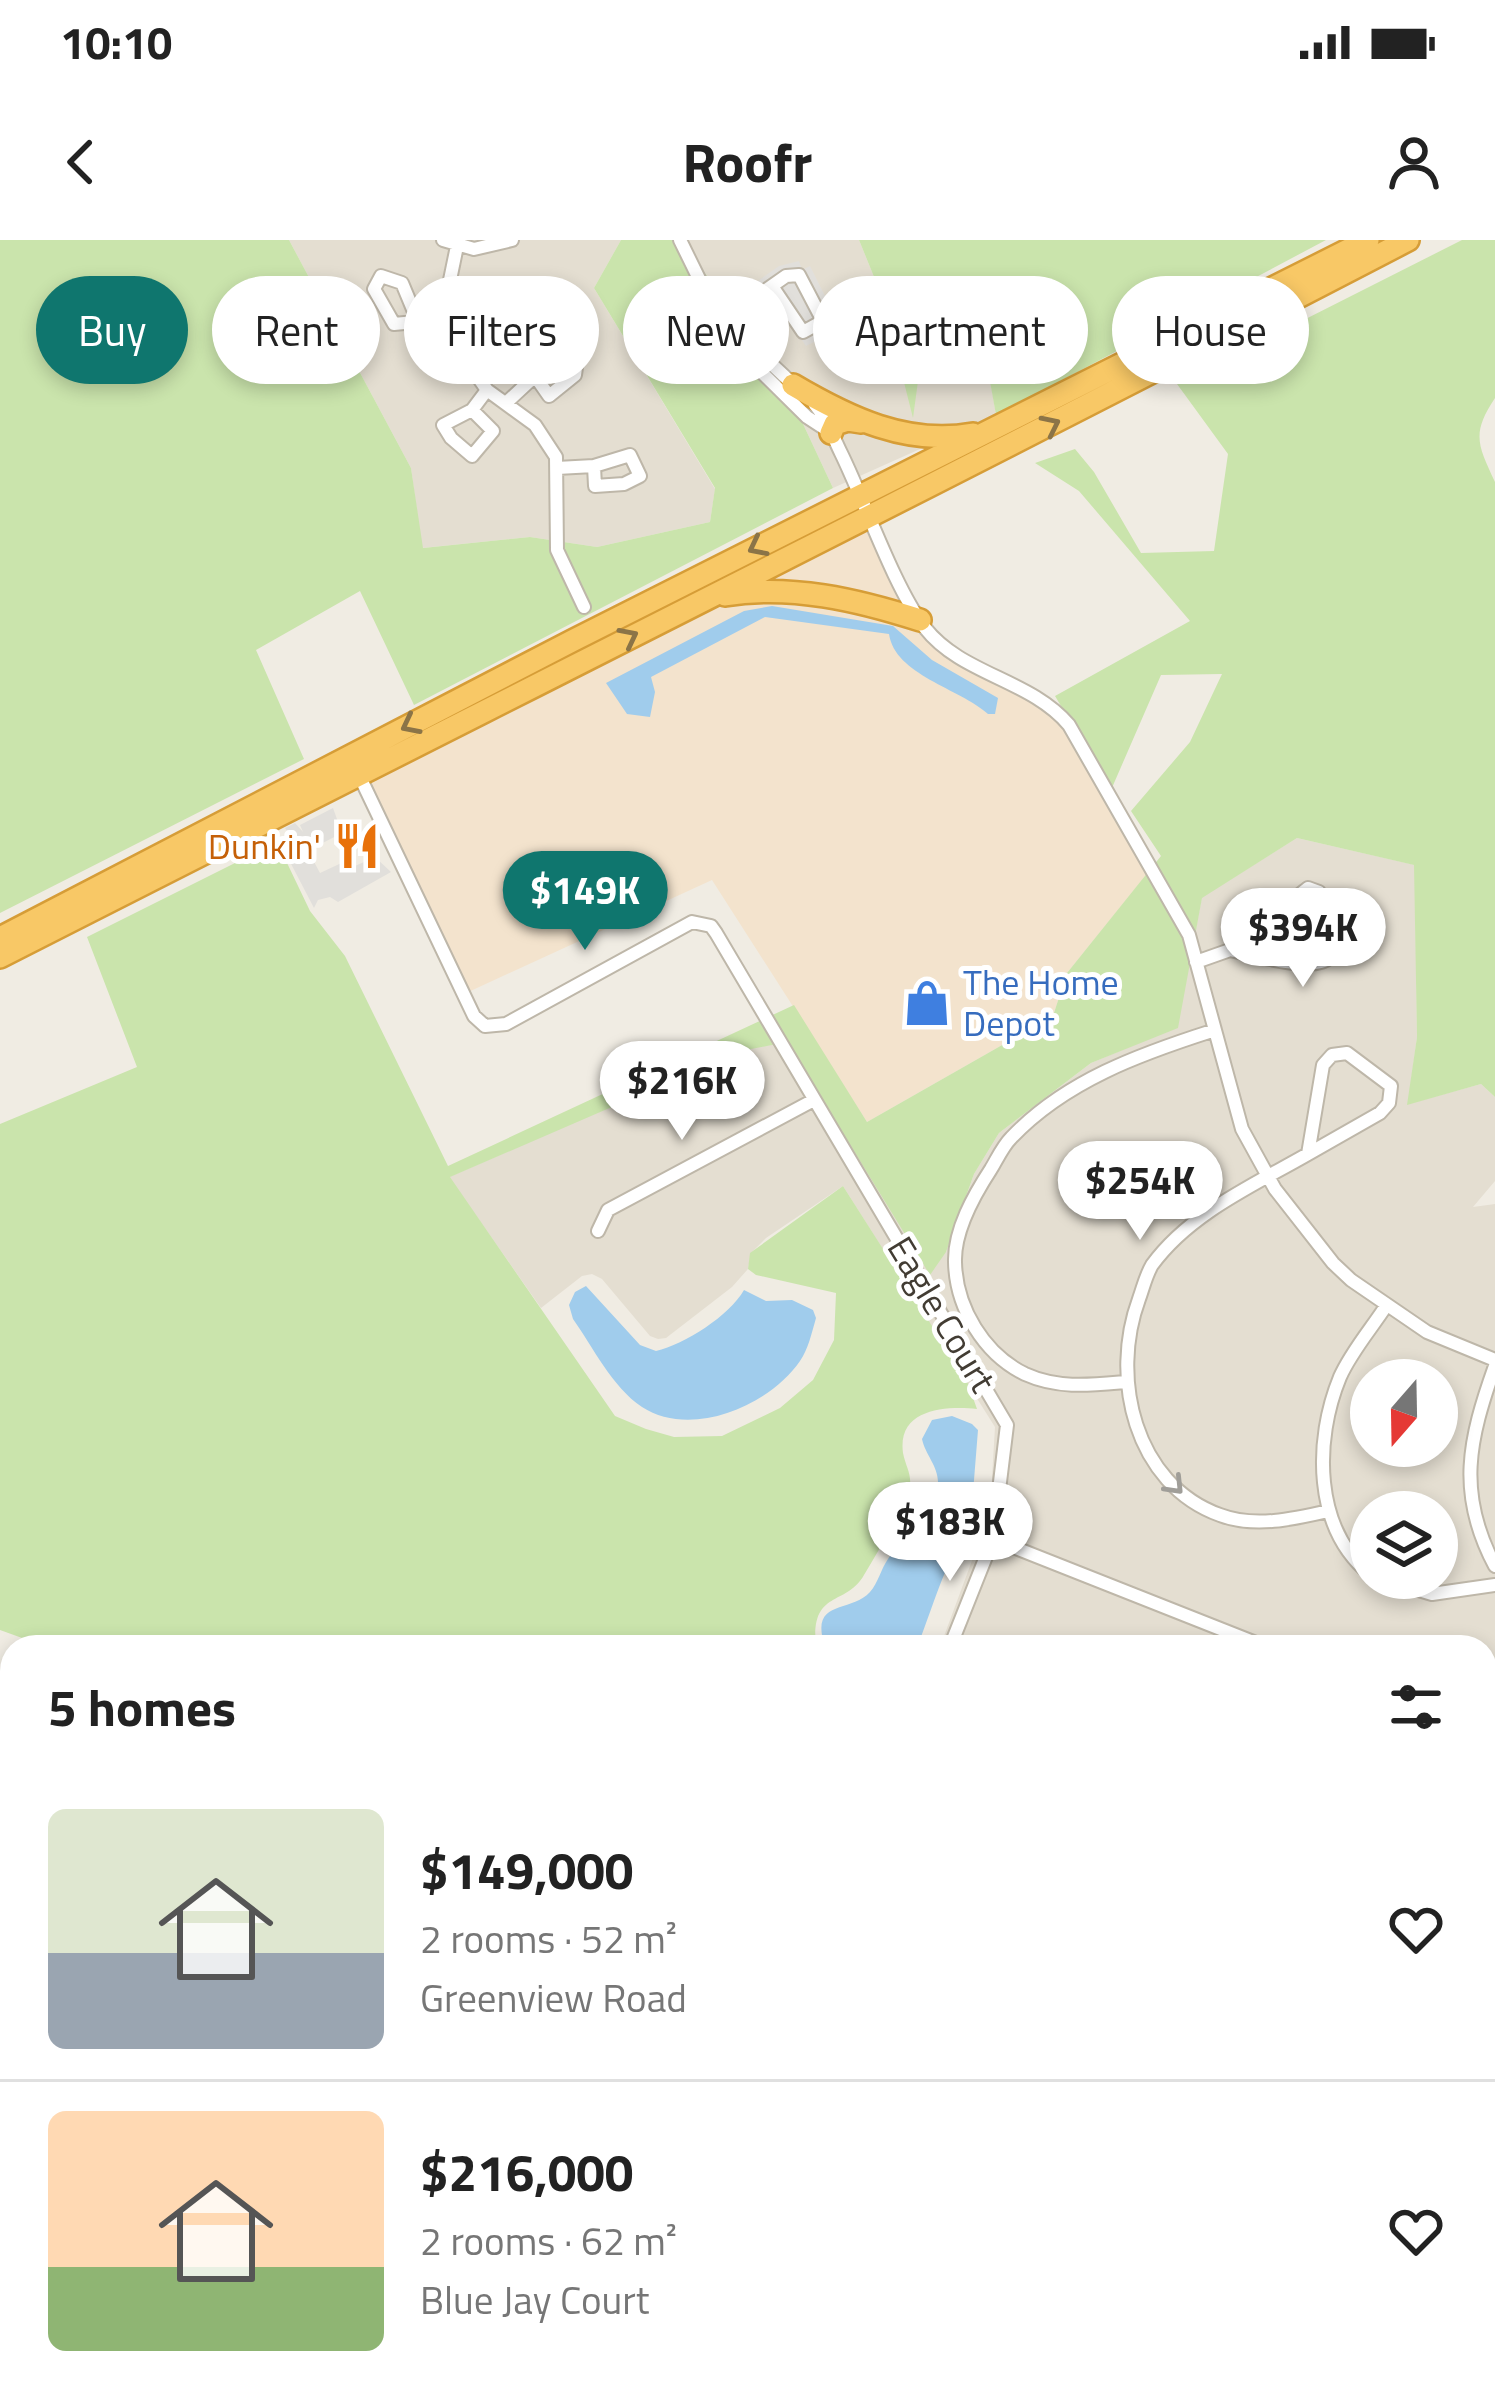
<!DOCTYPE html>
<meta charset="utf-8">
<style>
:root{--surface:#fff;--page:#f6f6f6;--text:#222;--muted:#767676;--line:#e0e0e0;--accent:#0f766e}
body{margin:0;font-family:"Titillium Web",sans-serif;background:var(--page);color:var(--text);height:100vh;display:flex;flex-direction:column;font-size:45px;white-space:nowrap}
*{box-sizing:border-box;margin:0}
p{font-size:39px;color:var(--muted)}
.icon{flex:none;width:66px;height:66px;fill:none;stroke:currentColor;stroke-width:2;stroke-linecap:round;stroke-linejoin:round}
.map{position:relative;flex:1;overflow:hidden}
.sheet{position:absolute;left:0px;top:1395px;width:1497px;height:771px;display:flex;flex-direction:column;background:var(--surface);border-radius:36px 36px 0 0;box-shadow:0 6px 18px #0003}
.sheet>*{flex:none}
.banner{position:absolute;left:36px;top:36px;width:1425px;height:108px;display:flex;gap:24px}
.needle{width:78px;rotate:200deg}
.buttons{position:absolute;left:1350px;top:1119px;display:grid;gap:24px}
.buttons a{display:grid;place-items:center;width:108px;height:108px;border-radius:50%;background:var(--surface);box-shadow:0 6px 18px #0003;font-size:60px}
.price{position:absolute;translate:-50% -102px;padding:0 27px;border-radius:42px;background:#fff;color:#222;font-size:39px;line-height:78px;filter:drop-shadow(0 3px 6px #0008)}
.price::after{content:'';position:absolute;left:50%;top:72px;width:36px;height:27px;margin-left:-18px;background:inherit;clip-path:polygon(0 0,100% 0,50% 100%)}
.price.on{background:var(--accent);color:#fff}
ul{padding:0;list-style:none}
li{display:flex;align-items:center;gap:36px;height:300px;padding:0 48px}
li+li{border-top:3px solid var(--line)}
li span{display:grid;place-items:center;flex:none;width:336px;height:240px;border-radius:18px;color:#555}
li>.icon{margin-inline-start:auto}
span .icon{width:144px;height:144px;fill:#fffc;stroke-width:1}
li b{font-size:51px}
h2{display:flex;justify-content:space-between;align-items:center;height:144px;padding:0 48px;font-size:51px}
.chip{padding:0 42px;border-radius:54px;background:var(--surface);box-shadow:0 6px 18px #0003;font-size:42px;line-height:108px}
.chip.on{background:var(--accent);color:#fff}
.status{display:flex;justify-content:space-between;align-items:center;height:84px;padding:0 60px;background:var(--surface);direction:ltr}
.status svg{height:33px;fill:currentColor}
header{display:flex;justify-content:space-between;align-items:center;height:156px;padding:0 48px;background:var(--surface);font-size:54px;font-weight:700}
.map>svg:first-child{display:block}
.residential{fill:#e4ded1;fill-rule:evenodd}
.commercial{fill:#f3e3cd}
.green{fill:#cae4ac}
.parking{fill:#e1dfdb}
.water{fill:#a0ccec}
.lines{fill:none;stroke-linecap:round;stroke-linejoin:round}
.street-casing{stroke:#beb7a9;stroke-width:16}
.secondary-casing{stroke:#d2c296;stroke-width:21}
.highway-casing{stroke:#d69d37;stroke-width:26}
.street{stroke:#fff;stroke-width:12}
.secondary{stroke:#fceec1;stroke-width:16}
.highway{stroke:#f8c866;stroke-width:21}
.oneway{stroke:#8b7447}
.oneway2{stroke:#a09e99}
.labels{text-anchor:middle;stroke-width:10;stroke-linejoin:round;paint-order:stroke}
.food-label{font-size:36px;fill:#c56008;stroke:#fff;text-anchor:end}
.shop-label{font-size:36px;fill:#366cbe;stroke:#fff;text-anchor:start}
.street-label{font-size:36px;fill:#423c33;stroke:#fff}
</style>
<div class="status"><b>10:10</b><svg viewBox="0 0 49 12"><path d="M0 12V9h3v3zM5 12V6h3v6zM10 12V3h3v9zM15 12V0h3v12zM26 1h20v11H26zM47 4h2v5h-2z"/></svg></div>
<header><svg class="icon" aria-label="back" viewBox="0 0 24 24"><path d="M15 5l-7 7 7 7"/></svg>Roofr<svg class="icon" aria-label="person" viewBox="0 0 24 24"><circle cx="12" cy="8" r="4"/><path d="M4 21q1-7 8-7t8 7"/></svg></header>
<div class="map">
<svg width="1495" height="2165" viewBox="0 0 1495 2165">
<rect width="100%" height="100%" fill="#f0ece3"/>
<path class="residential" d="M289,0h332l-27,48 121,201 -5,33 -113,25 -67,-10 -108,11 -11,-80z
M681,0h178l24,59 30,114 7,-54 65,-12 11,68 -163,73 -50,-107z
M1297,598l118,27 2,172 -9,67 73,-20 14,13v84l-22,26 22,-3v668l-10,-6v-219h-545l50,-135 5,-85 -152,-241 -77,52 -15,15 -3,16 -16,18 -66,51 -8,1 -8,-3 -48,-57 -10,-5 -10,2 -41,32 -92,-131 292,-127 47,-8 158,210 28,-78 25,-41 92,-70 86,-36 25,-130zM1371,1140h66v66h-66zM1371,1272h66v66h-66z"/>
<path class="commercial" d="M870,273l39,89 29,39 116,68 97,160 -84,104 -14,43 -186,106 -155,-242 -248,114 -105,-219z"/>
<path class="green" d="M0,0h289l122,228 12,80 107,-11 67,10 113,-25 5,-34 -121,-200 27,-48h60l102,141 50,107 -419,217 -54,-114 -104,59 48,109 -304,154z
M859,0h467l-330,175 -12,-67 -63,11 -8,59 -30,-119z
M1462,0h33v158c-24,36 -17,47 0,84v615l-14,-13 -74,21 10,-68 -3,-172 -117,-27 -95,60 -24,130 -87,35 -92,70 -25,41 -28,78 -16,23 -143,-233 -46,9 -291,126 165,239 31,13 28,8 48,-1 58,-28 33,-28 21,-40 2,-47 -80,-18 -8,-6 2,-16 93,-67 124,195 10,28c-30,-3 -80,-1 -74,44 3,15 10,22 6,38 -12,29 -29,57 -45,84 -18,32 -54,14 -48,72h-769l-47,-17v-506l137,-57 -50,-130 190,-95 33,69 35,45 103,210 346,-161 73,117 186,-106 14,-43 94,-117 -30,-45 59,-69 32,-68 -61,1 -50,115 -56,-94 135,-75 -111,-130 -44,-28 40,-14 19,23 47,81 73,-2 14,-97 -51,-70z
M1485,1626l10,6v533h-456l3,-11h443z
M0,1749l12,20v385h169l5,11h-186z
M190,2154h136l1,11h-139z"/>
<path class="parking" d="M799,21l3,9 8,-4 27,54 -7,4 4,8 -28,14 -32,-46 -15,3 -11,-15 31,-22z
M333,568l9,25 -31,16 -6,-4 15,28 30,-14 5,7 20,-9 16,15 -53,30 -8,-5 -12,3 -4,8 -26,-50 6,-17 -9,-13 10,-5 8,9 -3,-7z"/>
<path class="water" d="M772,366l121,20 39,34 66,38 -3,16h-7c-29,-26 -93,-39 -99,-80l-124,-17 -114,60 4,15 -5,25 -23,-3 -21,-31 138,-72z
M586,1046l54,59 16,6c29,-7 73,-35 88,-61l22,11 26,-1 21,10 3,8c-4,14 -8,32 -16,43 -31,45 -109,78 -158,46 -30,-20 -49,-60 -69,-88l-4,-14 6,-13z
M952,1176l20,8 6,6 -6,75 -7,18 3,9c-24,30 -36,79 -51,115h-92c-16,-49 25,-33 45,-55 8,-9 11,-23 18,-33 15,-23 50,-48 50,-77 0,-16 -13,-28 -16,-43l10,-19z"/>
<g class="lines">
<defs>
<path id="street" d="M443,0l31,9 38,-9
M680,0l49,100 78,77 23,15
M457,6l-13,63 8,31 35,50 48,35 21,32 1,93 27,57
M447,45l27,8 36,-9
M417,79l-15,-36 -21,-7 -7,13 20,35 52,-5
M719,83l17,8 60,56
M719,83l67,-47 13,-1 24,46 -20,11 -31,-46
M506,163l29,-27 14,20 26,-21 2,-15 -16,-3 -26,19
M815,165c12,13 18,32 26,48 25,51 52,132 84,175 37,47 105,51 144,97l120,210 53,194 33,60 58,74 18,17 76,52 68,28
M472,170l-29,15 8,13 21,18 21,-25 -21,-21 15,-20
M557,228l37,-2 1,20 29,-2 16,-8 -10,-21 -36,11
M359,535l115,241 11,10 21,-2 186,-102 19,4 5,7 291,492 -14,114 -43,108
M1308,648l11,4c54,99 -30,71 -89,58z
M1196,722l34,-12
M1347,813l44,33 -2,17 -9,10 -72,41 15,-89 9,-10z
M1308,914c-54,31 -118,59 -156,111 -6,10 -9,23 -13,34 -29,78 -5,185 81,216 34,13 74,4 108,-4
M598,991l10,-21 204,-109
M1495,1126c-26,73 -39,127 0,200
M1125,1142c-34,3 -67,7 -100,-8 -41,-20 -69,-66 -70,-112 -1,-32 19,-67 36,-93 6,-10 12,-23 20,-31 54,-57 129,-84 201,-107
M993,1299l273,108
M1371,1335c-58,-46 -57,-135 -31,-198 11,-25 31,-48 46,-71
M1379,1338l53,16 63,-9
M1485,1494l10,4"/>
<path id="secondary" d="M0,1738l12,28
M182,2154l5,11"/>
<path id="highway" d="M793,145c56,33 114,61 180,49
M831,193l4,-9 13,-4 13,2
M725,355c65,-11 133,5 195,25
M0,698l574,-298 794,-400
M0,717c469,-239 941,-474 1408,-717"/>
</defs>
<use href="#street" class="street-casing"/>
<use href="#secondary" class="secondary-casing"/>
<use href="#highway" class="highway-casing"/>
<use href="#street" class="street"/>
<use href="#secondary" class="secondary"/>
<use href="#highway" class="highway"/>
</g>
<defs><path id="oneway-chevron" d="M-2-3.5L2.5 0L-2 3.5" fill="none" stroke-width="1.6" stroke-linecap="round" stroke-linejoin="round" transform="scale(3)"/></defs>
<g class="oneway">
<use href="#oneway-chevron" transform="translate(1051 185) rotate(-26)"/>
<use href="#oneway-chevron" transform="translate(757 307) rotate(153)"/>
<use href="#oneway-chevron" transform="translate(629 397) rotate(-27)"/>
<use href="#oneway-chevron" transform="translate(410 485) rotate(153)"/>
</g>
<use class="oneway2" href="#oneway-chevron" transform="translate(1175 1246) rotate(46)"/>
<defs>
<symbol id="restaurant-bare" viewBox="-9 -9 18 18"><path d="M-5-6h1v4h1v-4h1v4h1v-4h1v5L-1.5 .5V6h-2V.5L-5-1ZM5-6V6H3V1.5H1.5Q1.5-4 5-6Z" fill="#e8710a" stroke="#fff" stroke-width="2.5" paint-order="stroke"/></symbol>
<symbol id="shop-bare" viewBox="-9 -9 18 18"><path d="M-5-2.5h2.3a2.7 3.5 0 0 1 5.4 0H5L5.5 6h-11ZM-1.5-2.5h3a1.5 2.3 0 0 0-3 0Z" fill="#3f7fe0" stroke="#fff" stroke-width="2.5" paint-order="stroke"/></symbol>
</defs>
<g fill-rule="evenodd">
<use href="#restaurant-bare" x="324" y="573" width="66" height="66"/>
<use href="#shop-bare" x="894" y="730" width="66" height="66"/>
</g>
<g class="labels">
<g class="food-label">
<text x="321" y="619">Dunkin'</text>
</g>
<g class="shop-label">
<text x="963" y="755">The Home<tspan x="963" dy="41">Depot</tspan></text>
</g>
<g class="street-label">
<text transform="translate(942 1074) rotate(59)" y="13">Eagle Court</text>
</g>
</g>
</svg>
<div class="buttons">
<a><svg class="needle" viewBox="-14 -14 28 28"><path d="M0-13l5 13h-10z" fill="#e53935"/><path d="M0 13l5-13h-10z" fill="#767676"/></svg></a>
<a><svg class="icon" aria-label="layers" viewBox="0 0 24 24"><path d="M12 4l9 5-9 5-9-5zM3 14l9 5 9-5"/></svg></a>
</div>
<b class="price on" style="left:585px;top:713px">$149K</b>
<b class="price" style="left:1303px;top:750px">$394K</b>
<b class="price" style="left:682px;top:903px">$216K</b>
<b class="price" style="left:1140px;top:1003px">$254K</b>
<b class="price" style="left:950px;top:1344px">$183K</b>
<div class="banner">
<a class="chip on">Buy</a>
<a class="chip">Rent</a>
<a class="chip">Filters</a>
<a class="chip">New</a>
<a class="chip">Apartment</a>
<a class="chip">House</a>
</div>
<section class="sheet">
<h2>5 homes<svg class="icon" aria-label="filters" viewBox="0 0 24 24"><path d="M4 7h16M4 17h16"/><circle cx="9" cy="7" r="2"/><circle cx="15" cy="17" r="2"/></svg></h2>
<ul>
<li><span style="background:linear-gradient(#dfe7d0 60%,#9aa5b1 0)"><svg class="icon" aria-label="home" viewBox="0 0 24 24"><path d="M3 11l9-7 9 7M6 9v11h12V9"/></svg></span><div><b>$149,000</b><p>2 rooms · 52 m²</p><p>Greenview Road</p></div><svg class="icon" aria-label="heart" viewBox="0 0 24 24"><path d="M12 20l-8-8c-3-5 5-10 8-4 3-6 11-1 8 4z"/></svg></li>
<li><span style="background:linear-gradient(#ffd9b3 65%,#8fb573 0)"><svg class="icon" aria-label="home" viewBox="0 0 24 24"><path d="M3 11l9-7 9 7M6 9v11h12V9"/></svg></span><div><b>$216,000</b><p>2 rooms · 62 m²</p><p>Blue Jay Court</p></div><svg class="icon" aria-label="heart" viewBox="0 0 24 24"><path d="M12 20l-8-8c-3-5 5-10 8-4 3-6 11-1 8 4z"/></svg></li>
</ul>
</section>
</div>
